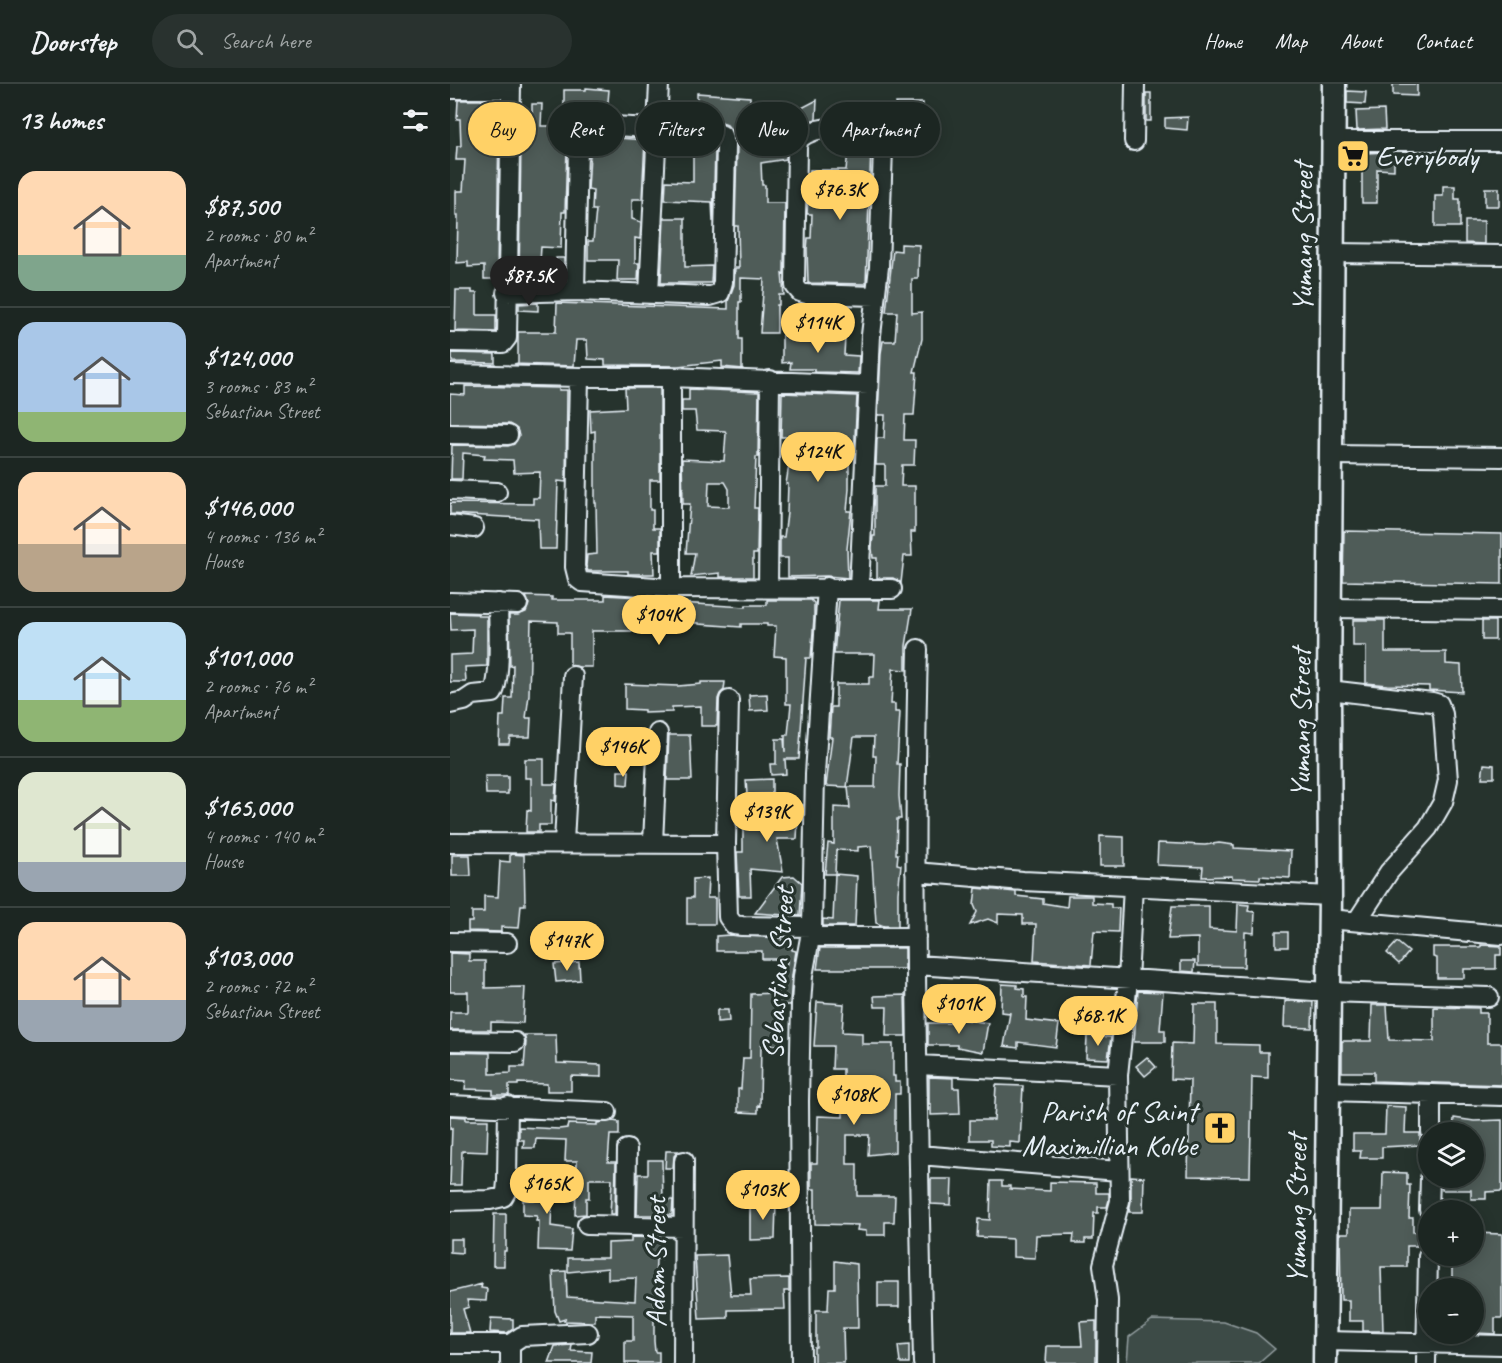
<!DOCTYPE html>
<meta charset="utf-8">
<style>
:root{--surface:#1c2622;--page:#29322f;--text:#f1f3f6;--muted:#a0a5a5;--line:#3a4340;--accent:#ffd166}
body{margin:0;font-family:Caveat,sans-serif;background:var(--page);color:var(--text);height:100vh;display:flex;flex-direction:column;font-size:22px;white-space:nowrap}
*{box-sizing:border-box;margin:0}
p{font-size:20px;color:var(--muted)}
.icon{flex:none;width:33px;height:33px;fill:none;stroke:currentColor;stroke-width:2;stroke-linecap:round;stroke-linejoin:round}
.map{position:relative;flex:1;overflow:hidden}
.drawer{display:flex;flex-direction:column;background:var(--surface);width:450px}
.drawer>*{flex:none}
.hud{position:absolute;left:18px;top:18px;width:570px;height:54px;display:flex;gap:12px}
.tools{position:absolute;left:968px;top:1038px;display:grid;gap:12px}
.tools a{display:grid;place-items:center;width:66px;height:66px;border-radius:50%;background:var(--surface);box-shadow:0 3px 15px #0003,0 0 0 2px var(--line);font-size:30px}
.price{position:absolute;translate:-50% -51px;padding:0 14px;border-radius:21px;background:var(--accent);color:#111;font-size:20px;line-height:39px;filter:drop-shadow(0 2px 3px #0008)}
.price::after{content:'';position:absolute;left:50%;top:36px;width:18px;height:14px;margin-left:-9px;background:inherit;clip-path:polygon(0 0,100% 0,50% 100%)}
.price.on{background:#222;color:#fff}
ul{padding:0;list-style:none}
li{display:flex;align-items:center;gap:18px;height:150px;padding:0 18px}
li+li{border-top:2px solid var(--line)}
li span{display:grid;place-items:center;flex:none;width:168px;height:120px;border-radius:18px;color:#555}
li>.icon{margin-inline-start:auto}
span .icon{width:72px;height:72px;fill:#fffc;stroke-width:1}
li b{font-size:26px}
h2{display:flex;justify-content:space-between;align-items:center;height:72px;padding:0 18px;font-size:26px}
.pill{padding:0 21px;border-radius:27px;background:var(--surface);box-shadow:0 3px 15px #0003,0 0 0 2px var(--line);font-size:21px;line-height:54px}
.pill.on{background:var(--accent);color:#111}
header{display:flex;align-items:center;gap:36px;box-sizing:border-box;height:84px;padding:0 30px;background:var(--surface);border-bottom:2px solid var(--line)}
header strong{font-size:28px}
nav{display:flex;gap:33px;margin-inline-start:auto;font-size:21px}
.search{width:420px;height:54px;background:var(--page);display:flex;align-items:center;gap:15px;box-sizing:border-box;padding:0 21px;border-radius:33px;color:var(--muted);font-size:22px}
main{display:flex;flex:1;min-height:0}
.map>svg:first-child{display:block}
.green{fill:#3e4b47;stroke:#939ea0;stroke-width:1.5}
.building{fill:#505c59;stroke:#e8f1f8;stroke-width:1.5;fill-rule:evenodd}
.lines{fill:none;stroke-linecap:round;stroke-linejoin:round}
.minor-casing{stroke:#e8f1f8;stroke-width:22}
.major-casing{stroke:#e8f1f8;stroke-width:27}
.minor{stroke:#26332d;stroke-width:18}
.major{stroke:#26332d;stroke-width:22}
.labels{text-anchor:middle;stroke-width:6;stroke-linejoin:round;paint-order:stroke}
.poi-label{font-size:30px;fill:#e8f1f8;stroke:#26332d;text-anchor:start}
.street-label{font-size:30px;fill:#e8f1f8;stroke:#26332d}
</style>
<header>
<strong>Doorstep</strong>
<div class="search"><svg class="icon" aria-label="search" viewBox="0 0 24 24"><circle cx="10" cy="10" r="6"/><path d="M15 15l6 6"/></svg>Search here</div>
<nav><a>Home</a><a>Map</a><a>About</a><a>Contact</a></nav>
</header>
<main>
<section class="drawer">
<h2>13 homes<svg class="icon" aria-label="filters" viewBox="0 0 24 24"><path d="M4 7h16M4 17h16"/><circle cx="9" cy="7" r="2"/><circle cx="15" cy="17" r="2"/></svg></h2>
<ul>
<li><span style="background:linear-gradient(#ffd9b3 70%,#7fa58c 0)"><svg class="icon" aria-label="home" viewBox="0 0 24 24"><path d="M3 11l9-7 9 7M6 9v11h12V9"/></svg></span><div><b>$87,500</b><p>2 rooms · 80 m²</p><p>Apartment</p></div></li>
<li><span style="background:linear-gradient(#a9c7e8 75%,#8fb573 0)"><svg class="icon" aria-label="home" viewBox="0 0 24 24"><path d="M3 11l9-7 9 7M6 9v11h12V9"/></svg></span><div><b>$124,000</b><p>3 rooms · 83 m²</p><p>Sebastian Street</p></div></li>
<li><span style="background:linear-gradient(#ffd9b3 60%,#b9a48a 0)"><svg class="icon" aria-label="home" viewBox="0 0 24 24"><path d="M3 11l9-7 9 7M6 9v11h12V9"/></svg></span><div><b>$146,000</b><p>4 rooms · 136 m²</p><p>House</p></div></li>
<li><span style="background:linear-gradient(#bfe0f5 65%,#8fb573 0)"><svg class="icon" aria-label="home" viewBox="0 0 24 24"><path d="M3 11l9-7 9 7M6 9v11h12V9"/></svg></span><div><b>$101,000</b><p>2 rooms · 76 m²</p><p>Apartment</p></div></li>
<li><span style="background:linear-gradient(#dfe7d0 75%,#9aa5b1 0)"><svg class="icon" aria-label="home" viewBox="0 0 24 24"><path d="M3 11l9-7 9 7M6 9v11h12V9"/></svg></span><div><b>$165,000</b><p>4 rooms · 140 m²</p><p>House</p></div></li>
<li><span style="background:linear-gradient(#ffd9b3 65%,#9aa5b1 0)"><svg class="icon" aria-label="home" viewBox="0 0 24 24"><path d="M3 11l9-7 9 7M6 9v11h12V9"/></svg></span><div><b>$103,000</b><p>2 rooms · 72 m²</p><p>Sebastian Street</p></div></li>
</ul>
</section>
<div class="map">
<svg width="1052" height="1279" viewBox="0 0 1052 1279">
<rect width="100%" height="100%" fill="#26332d"/>
<filter id="ink" filterUnits="userSpaceOnUse"><feTurbulence type="fractalNoise" baseFrequency=".0167" numOctaves="2"/><feDisplacementMap in="SourceGraphic" scale="12" xChannelSelector="R" yChannelSelector="G"/><feConvolveMatrix kernelMatrix="1 2 1 2 8 2 1 2 1" color-interpolation-filters="sRGB"/></filter>
<g filter="url(#ink)">
<path class="green" d="M702,1236l72,2 32,11 19,16 -16,14h-132l2,-26z"/>
<path class="building" d="M943,0h24v12l-24,-1z
M136,4l23,2 -2,24 -24,1 -9,5 -4,7 -3,20 -2,65h-3l-1,36 -20,-1 -2,31h-20l2,-135h10l1,-21h-10v-10h10v-8h10l-1,22h23v-36h22z
M897,7l19,1 -1,12 -18,-1z
M247,9l53,4v18l20,1 1,-9 29,2 17,-9 -1,19 -26,9 -4,17v14l-25,4 1,22h3v18h20l-1,71 -2,-1 2,22h-5v10h-2v28h-17l4,-54 -23,-1v24h-2v37h3v29l1,1 -21,-2v-6l-44,5 -73,-1v-5l-17,-1 -1,-19h-11l-2,26 -60,-2 4,-1v-31h38l1,-29 171,6v-8l6,-16 1,-17h4l-1,-42h-3l2,-79 -5,-16 -5,-6 -13,-5 -17,-1z
M696,9h5v28h-5z
M8,16h24l-1,10h18l-2,169h-13v-13l-16,1v-5l-11,1 1,-48h-2v-24h7l2,-31h-9l1,-14h4l-1,-27h-3z
M446,19h27l-2,51 -27,-1 -1,-12z
M934,26l1,19 -28,1 -1,-19z
M738,33l-1,13 -22,-2v-10z
M141,52l54,4 -3,59h-10v20l9,3 -1,17 -5,-1v25h4l-1,17h-21l1,-20h-30v-19h5l3,-31h-4l1,-19 -5,-1z
M402,57l15,2 4,4 -5,137 -58,-1 -1,-34 1,-11h3l1,-24h-5l3,-44h36l2,-19h2z
M243,58h17l5,7 -2,73 -1,-20 -47,-2 1,-19 27,1z
M935,68l9,2v16l-17,-1v34h-15v-37h-13l-1,-12z
M993,102h12v13h5v28h-25v-31h8z
M1035,104h14v18h-14z
M214,134h21v49l27,-1 -1,17h-50z
M1015,137h19v23l-19,-1z
M451,160l18,1 -1,34h-6v34l10,-1v27l-8,33h3l-3,43h-9l-1,25h11l-1,25h-12l-1,21h14v46h-4l1,24h-8l-3,27 -8,-5h-16v-20h-4l-1,-10 1,-12h2v-50h10v-21h-9l1,-27h7l1,-23h-7l3,-62 2,-12h12l2,-29h-11l7,-62 8,1z
M106,174h8v19h-8z
M6,206h16v3h5v22h19v17l-41,-1z
M88,219v8l-19,-1v-6z
M360,250v2l35,1 -1,18 15,1 -1,17 -44,-1v-3h-24l1,-7 -9,1v-28z
M2,269l43,1v9l-43,-1z
M15,302l94,2v2h8l-1,92 -8,-1 -2,68h-17l-1,-30 -88,-5v-11l83,1v-6h6l1,-26 -26,1 -1,-13 -29,-1 1,-4 -22,-2 -1,26h-11l1,-34 56,1 6,-2 5,-8 -2,-7 -8,-5 -59,-1v-29l15,1z
M175,304h35v92h-10v30h3v18h7v23h-7l1,23h-26v-3h-40l-2,-5 1,-11 10,-1 -1,-51h-1v-72l-4,1 -1,-22 36,-2z
M239,305l70,3 -1,65h-2l-2,51h4l-1,46h-4v23h-33v-4l-29,3 4,-23h-9l4,-49h-7l-1,-45 42,2 2,-28 -1,-2 -28,-1 -2,-19h-13v-11h7zM259,398h16l4,7v18l-21,-1z
M332,309l75,3 -3,61 -5,-1v33l-2,22h4l-4,38 1,29 -21,-2 -39,1v-19h-8v-21h4l3,-24 1,-29h-2l3,-19h3v-28h-11z
M894,447l158,3v50l-159,-3z
M155,511l34,2 6,1v3l101,6v-2h21v-5h44l3,3v15l-3,40h-5l-7,101h-14l1,15 -15,1 -1,-11h6v-25h8l1,13v-17h3l3,-31h-5v-47l-12,-1 2,-30h-9v-2h-26v3l-42,-3v-1l-41,-1v3l-13,-1v5h-7v2h-46v36h-13l-9,-2v-32h-12v-11l-27,-1 -2,74 -3,23h5l-1,19h-20l-1,7h-10l1,-28h4l1,-18h7l1,-33 -3,1 -1,-51h9l8,-3 3,-8 -3,-8 26,1v3h53z
M389,516h41l-1,9h33l-6,37v24l-13,-1 -2,35h4v8h5l-3,52h3l-1,32 2,23h-4l-1,35h2l-1,10 4,1 -3,28v33h-14l-8,-3 -5,-77 -13,1v4l-22,-1 -1,24h-10l3,-31 6,1v-37l16,1 -2,-21h27l1,-31h-3l1,-19h-20l-7,50 -21,-1 6,-49h-3l2,-30h5v-23h33v-7h5l1,-23h-41z
M0,529l28,1v2h9v50l-22,1 1,15h-16v-27l22,-1 1,-25 -22,1z
M903,536h32v32h61v12l15,1 1,27 -33,-2v-4l-42,-1 -21,-2v-37h-13z
M1032,537h13v19h-13z
M251,598h24l-1,8 -4,4 -2,5 -1,27h-16v-20l-29,1v5l-28,1v-3l-19,-1v-25l53,2 23,-2z
M317,610l1,16 -18,1 -1,-16z
M219,651h21l2,45h-25z
M75,675h19v25h12l-1,17 -4,-1v25h-12v7h-13l1,-22 4,1v-33h-6z
M1034,680l10,1v13h-12z
M168,687h11l-1,14 -10,-1z
M35,692h23v18h-22z
M322,695v15l-25,1 -1,-15z
M321,716h12v4l20,1v15h-5l-1,19h-20l6,33 -33,-3 1,27h-12l-2,-44h6v-23h27z
M650,752l24,1v29h-24z
M708,759l47,2 14,-2 15,2v3l57,3 -1,27 -30,-2v3l-28,-1v-2l-30,1 1,-10 -46,-2z
M60,770l14,1 1,50h-4l-2,23 -18,-1v5l-33,-1v-9h4v-10h12v-16l14,1 2,-36 10,1z
M2,771h18l1,21h-19z
M385,790l22,2 -2,50h-32v-7l10,1z
M344,792l8,7 -2,33 -45,-3 27,-36z
M258,794l-1,20h8v26h-28v-26h6v-19z
M526,804l40,4v4l27,3v4l24,4 1,-11h24v7l19,1v4h8l-1,24 -24,-1 -3,34 -57,-4 2,-37h-13v-9l-25,-1v9l-10,-4 -18,6 7,-13 -3,-7z
M788,820l11,1 -1,6 7,1 -1,21 -9,-1 -1,35 -46,-1v-28l-30,1 4,-33h37v23l28,2z
M826,848h12v15h-12z
M280,851l52,3v8h10v4l4,1 -4,24 -2,30h-10l1,23 3,1v9l-4,1v6h-19l-1,61 -2,-1v8l-20,-1v-23h3l2,-31h7l1,-64 27,-1 10,-34h-26v-8h-46v-15z
M947,858l12,10 -10,12 -12,-11z
M1031,861l20,1v9h-5v14h-32v9h-27v-20l-4,-1v-10h48z
M370,864h85v21h-88z
M0,869l19,1v7h16v27l40,-1 -2,36 -32,-1v8h-41v-18h18v-20h-18z
M731,877h14l-1,11 -13,-1z
M129,878l1,18 -24,2 -2,-18z
M552,900l15,1v3l7,1v8h3l-1,23 33,4 -3,23 -38,-5v6l-14,-2 6,-33 -9,-1z
M688,907l25,1 -3,38h5v12h-31z
M455,911l1,41h-20l1,-29h-12l-1,-11z
M835,917l28,1 -1,26 -28,-1z
M367,918l27,2 -2,28 20,1v11h31v32h2v6h5v12h-5v58l-27,3 1,-20h-22v29h10v32h38l-1,26h-9v13h-19v-4l-9,-1 1,-5 -43,-1v-35h-4v-26h6l1,-47 25,1v-48h-11l1,-23h-19z
M744,920h23v40l42,1v7h9v26l-16,-1 -2,100 -62,-1 2,-96 -19,-1 1,-36 21,1z
M922,921h15l2,35 45,1v-34l45,1v5h8v30h15v42l-128,-4v-9h-32v-31h29z
M267,926h11l1,11 -12,1z
M509,935l29,4 -5,29 -26,-5v-2h-29v-22h31z
M74,951h32l1,28 44,2v12l-30,-1v15h-24v-7l-29,-1v2h-9v10h-16v-5l-28,-1 1,-8 -16,-1v-28l40,1v21l21,-1v-6h13l2,-25z
M637,952l24,1 -3,22 -22,-1z
M697,973l9,10 -11,9 -9,-10z
M479,993l24,1v10h6l1,26 -29,1v-11h-2z
M546,1001l27,1 -3,57 -10,-1v5l-19,-1v-6h-21v-20h24z
M936,1022l20,1 -1,26h15v12l-38,2v11h-22l1,-7h-8v-17h32z
M0,1032l16,1v3h22l-1,32 -25,-1 -1,34h-11l2,-57 -2,1z
M1004,1034l20,3 28,-1v71l-16,1v7h-15v-9h-29v-12h31v-46h-20z
M163,1037l6,1v13h-9l-2,27h8l-1,52h-5l2,-35h-23v19h-3v16l-11,1 2,-54h-12l1,-21 -30,-1 -1,9h-12l1,-8h-5v-13l40,2 8,-1 1,-4 29,1v-2z
M216,1067h12l-4,5 -1,12h-8z
M198,1076h14l1,40h10l-1,15h-35l1,-41h10z
M86,1084l17,1 -2,57 21,3 -2,22 -32,-1 1,-29h-3l1,-5 -14,-1v-15h12z
M933,1088l24,1v12h3l-1,33h4v14h4v14h-10v21h-26l2,64h-20v-10h-14v-21h-8l-1,-67h9v-23h33z
M681,1092l13,1 -1,35h-14l2,-11z
M481,1095h21l-1,26 -20,-1z
M541,1097h11v5h8v3l40,2v-9l46,1v10h13v7l-2,7h-9v6h-4l-1,26h-8v4h-12l1,-9 -38,1 -1,23 -22,-1v-18l-36,-2 1,-18 12,1z
M300,1119h26l-1,36 -25,1z
M44,1130h12v37h-2v15h-11z
M1023,1149l29,1v84h-7v16l-18,-1v-15h-4v-30h-21v-32h21z
M181,1153l31,1 -1,21h-5l-1,26h7l-1,10h-7v46l1,11h4v11h-34v-22h8v-26l-38,-1v8l-31,-1 1,-2 -6,2 -4,-10 -2,-39 13,-1 1,26 68,4 1,-23 -28,1v-11l-40,4v-14h40v-15l23,-1z
M0,1155h12v14l-12,-1z
M277,1171l4,40h20l-1,-16 39,-1v13h-5l1,18 -57,1v8l-29,1 -4,-63z
M385,1177l22,3 1,64h-15l1,35h-30v-16h2v-37h12l1,-22h6z
M428,1198h21v25h-21z
M32,1200l-1,4 6,1 -1,12 -19,-1 2,7 -6,2 7,24h-20v-41z
M41,1234l22,1v10l-6,4 -17,-1z
M646,1237v42h-50l1,-17h35l-2,-24z
M122,1261l-1,6 21,1 -1,11h-42l6,-17z
M459,1261v18h-9l-2,-17z"/>
<g class="lines">
<defs>
<path id="minor" d="M0,5h60
M684,57l1,-57
M882,57h170
M882,169l170,2
M56,209l69,-2 135,5 10,-3 3,-11 3,-135 -4,-12 -9,-4 -121,-6 -7,1 -4,3 -3,18 -3,144
M199,210l10,-210
M0,258l53,1 4,-5 4,-254
M0,290l129,3h92l197,8
M129,293l-4,190 3,12 4,3 89,6 221,1
M221,293v211
M0,350l58,1
M881,371l171,2
M0,406l47,2
M0,441l24,3
M318,504l2,-208
M409,504l12,-253 8,-68 4,-119c-2,-8 -4,-12 -12,-16 -23,-4 -53,-9 -72,7l-2,8 -2,139 5,6 6,2 69,2
M0,518l68,2
M881,524l171,2
M468,565c-6,238 0,476 5,714
M879,606l103,12 7,2 4,10 5,66 -5,22 -15,26 -39,44 -32,49
M279,616l-3,144 2,73 6,8 8,1 70,1
M0,620l14,-3 9,-6 20,-2c9,-16 5,-69 5,-90
M114,758l9,-166
M0,759l276,1
M203,759l5,-110
M465,788l108,9 307,15
M879,835l173,16
M361,853h105
M0,858l57,1
M466,881l412,27 161,5
M0,957l65,1
M468,981l200,10
M877,1007l175,5
M0,1021l157,7
M981,1048v-38
M469,1071l200,16
M0,1117l40,-1 13,-3 3,-5 1,-11 1,-75
M979,1126l1,-32
M137,1141l96,2
M176,1141l1,-76
M875,1257l177,4
M0,1260h60
M60,1260l12,-8 66,-3
M60,1260v19
M233,1279l1,-202
M351,1279l-2,-262 2,-97 2,-28 9,-49 3,-153 12,-187
M657,1279l1,-63 -5,-35 17,-64 -2,-126 10,-95 5,-94
M976,1279l2,-107"/>
<path id="major" d="M875,1279l5,-467 -1,-206 5,-606"/>
</defs>
<use href="#minor" class="minor-casing"/>
<use href="#major" class="major-casing"/>
<use href="#minor" class="minor"/>
<use href="#major" class="major"/>
</g>
</g>
<defs>
<symbol id="supermarket-square" viewBox="-11 -11 22 22"><rect x="-9" y="-9" width="18" height="18" rx="4" fill="#ffd166" stroke="#26332d"/><path d="M-6-5.5h2.5l.6 2H6L4.5 2H-2.5L-4.4-4H-6ZM-1.5 3.2a1.3 1.3 0 1 0 .1 0ZM3 3.2a1.3 1.3 0 1 0 .1 0Z" fill="#111"/></symbol>
<symbol id="church-square" viewBox="-11 -11 22 22"><rect x="-9" y="-9" width="18" height="18" rx="4" fill="#ffd166" stroke="#26332d"/><path d="M-1.2-6h2.4v3.5h3.3v2.4h-3.3V6h-2.4V-.1h-3.3v-2.4h3.3Z" fill="#111"/></symbol>
</defs>
<g fill-rule="evenodd">
<use href="#supermarket-square" x="884" y="53" width="38" height="38"/>
<use href="#church-square" x="751" y="1025" width="38" height="38"/>
</g>
<g class="labels">
<g class="poi-label">
<text x="926" y="82">Everybody</text>
<text x="747" y="1037" text-anchor="end">Parish of Saint<tspan x="747" dy="34">Maximillian Kolbe</tspan></text>
</g>
<g class="street-label">
<text transform="translate(852 153) rotate(-90)" y="10">Yumang Street</text>
<text transform="translate(850 639) rotate(-90)" y="10">Yumang Street</text>
<text transform="translate(328 889) rotate(-86)" y="10">Sebastian Street</text>
<text transform="translate(846 1125) rotate(-90)" y="10">Yumang Street</text>
<text transform="translate(205 1178) rotate(-90)" y="10">Adam Street</text>
</g>
</g>
</svg>
<div class="tools">
<a><svg class="icon" aria-label="layers" viewBox="0 0 24 24"><path d="M12 4l9 5-9 5-9-5zM3 14l9 5 9-5"/></svg></a>
<a>+</a>
<a>−</a>
</div>
<b class="price" style="left:390px;top:137px">$76.3K</b>
<b class="price on" style="left:79px;top:223px">$87.5K</b>
<b class="price" style="left:368px;top:270px">$114K</b>
<b class="price" style="left:368px;top:399px">$124K</b>
<b class="price" style="left:209px;top:562px">$104K</b>
<b class="price" style="left:173px;top:694px">$146K</b>
<b class="price" style="left:317px;top:759px">$139K</b>
<b class="price" style="left:117px;top:888px">$147K</b>
<b class="price" style="left:509px;top:951px">$101K</b>
<b class="price" style="left:648px;top:963px">$68.1K</b>
<b class="price" style="left:404px;top:1042px">$108K</b>
<b class="price" style="left:97px;top:1131px">$165K</b>
<b class="price" style="left:313px;top:1137px">$103K</b>
<div class="hud">
<a class="pill on">Buy</a>
<a class="pill">Rent</a>
<a class="pill">Filters</a>
<a class="pill">New</a>
<a class="pill">Apartment</a>
</div>
</div>
</main>
